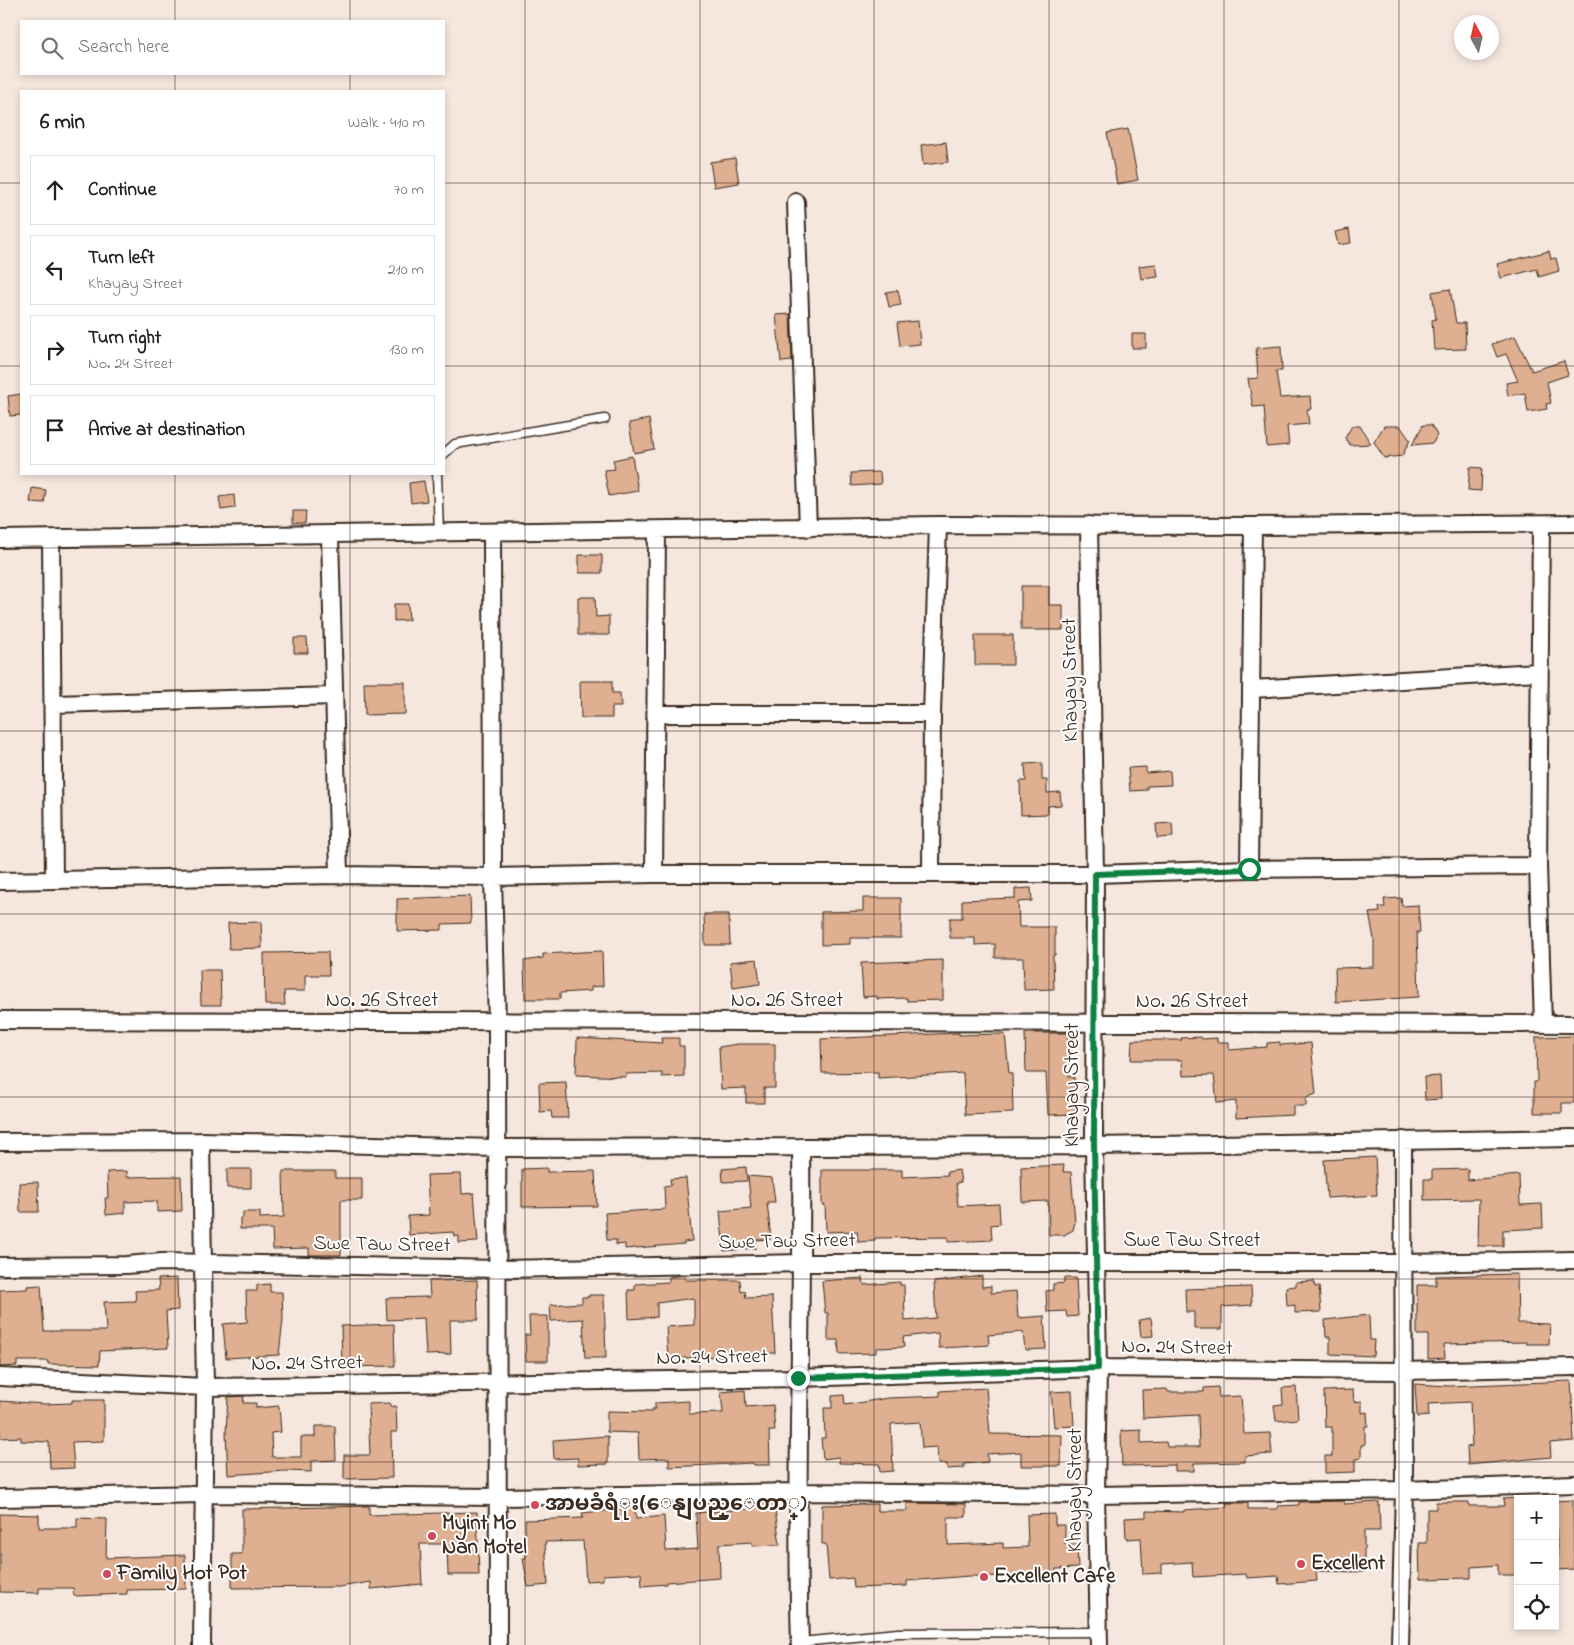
<!DOCTYPE html>
<meta charset="utf-8">
<style>
:root{--surface:#fff;--page:#f6f6f6;--text:#202124;--muted:#757577;--line:#e0e0e0}
body{margin:0;font-family:"Indie Flower","Noto Sans Myanmar",sans-serif;background:var(--page);color:var(--text)}
.controls{position:absolute;right:15px;bottom:15px;display:grid;overflow:hidden;border-radius:0px;box-shadow:0 2px 8px #0003}
.controls button{width:45px;height:45px;display:grid;place-items:center;padding:0;border:0;border-bottom:1px solid var(--line);background:var(--surface);color:var(--text);font:25px sans-serif}
.compass{position:absolute;left:1454px;top:15px;width:45px;height:45px;border-radius:50%;background:var(--surface);box-shadow:0 2px 8px #0003;rotate:352deg}
.stop{position:absolute;width:15px;height:15px;margin:-11px;border:4px solid #0b8043;border-radius:50%;background:#fff}
.stop.end{background:#0b8043;border-color:#fff;box-shadow:0 1px 5px #0008}
.list{margin:0;padding:0;list-style:none}
h2{display:flex;justify-content:space-between;align-items:center;height:65px;margin:0;padding:0 20px;font-size:21px}
h2 small{font-size:16px;font-weight:400;color:var(--muted)}
.list li{display:grid;grid-template-columns:32px 1fr auto;gap:15px;align-items:center;box-sizing:border-box;height:70px;margin:0 10px 10px;padding:0 10px;border:1px solid var(--line);border-radius:0px}
.list b{display:block;font-size:19px;white-space:nowrap}
.list p{margin:0;font-size:16px;white-space:nowrap;color:var(--muted)}
.list em{font-size:16px;font-style:normal;color:var(--muted)}
.icon{flex:none;width:28px;height:28px;fill:none;stroke:currentColor;stroke-width:2;stroke-linecap:round;stroke-linejoin:round}
.map{position:relative;flex:none;width:1574px;height:1645px;overflow:hidden}
.search{position:absolute;background:var(--surface);box-shadow:0 2px 8px #0003;left:20px;top:20px;width:425px;height:55px;display:flex;align-items:center;gap:12px;box-sizing:border-box;padding:0 18px;border-radius:0px;color:var(--muted);font-size:19px}
.panel{position:absolute;background:var(--surface);box-shadow:0 2px 8px #0003;left:20px;top:90px;width:425px;height:385px;border-radius:0px}
.map>svg:first-child{display:block}
.building{fill:#dfaf91;stroke:#3b2a1e}
.lines{fill:none;stroke-linecap:round;stroke-linejoin:round}
.service-casing{stroke:#3b2a1e;stroke-width:11}
.minor-casing{stroke:#3b2a1e;stroke-width:20}
.service{stroke:#fff;stroke-width:8}
.minor{stroke:#fff;stroke-width:16}
.route{stroke:#0b8043;stroke-width:6}
.grid{fill:none;stroke:#3b2a1e;stroke-width:1;stroke-opacity:0.55}
.poi-dot{fill:#d1495b;stroke:#fff;stroke-width:2}
.labels{text-anchor:middle;dominant-baseline:central;stroke-width:4;stroke-linejoin:round;paint-order:stroke}
.street-label{font-size:21px;fill:#3b2a1e;stroke:#fff}
.poi-label{font-size:21px;font-weight:bold;fill:#3b2a1e;stroke:#fff;text-anchor:start}
</style>
<div class="map">
<svg width="1574" height="1645" viewBox="0 0 1574 1645">
<rect width="100%" height="100%" fill="#f5e7de"/>
<filter id="ink" filterUnits="userSpaceOnUse"><feTurbulence type="fractalNoise" baseFrequency=".02" numOctaves="2"/><feDisplacementMap in="SourceGraphic" scale="10" xChannelSelector="R" yChannelSelector="G"/><feConvolveMatrix kernelMatrix="1 2 1 2 8 2 1 2 1" color-interpolation-filters="sRGB"/></filter>
<g filter="url(#ink)">
<!-- building -->
<path class="building" d="M1128 129 1138 180 1117 184 1107 133Z
M946 142 948 162 923 165 921 145Z
M735 158 739 183 714 187 710 162Z
M1349 229 1351 243 1338 245 1335 232Z
M1549 251 1551 259 1556 258 1559 271 1539 277 1537 269 1501 278 1497 264Z
M1156 264 1158 277 1141 279 1139 266Z
M1450 289 1456 323H1465L1466 349 1434 350 1432 320 1436 319 1432 292Z
M898 290 901 305 889 307 886 292Z
M790 314 792 361 781 362 776 315Z
M918 321 920 344 900 346 897 323Z
M1132 334H1146V348H1132Z
M1515 336 1532 371 1564 361 1568 375 1547 382 1551 403 1546 404 1547 409 1528 412 1525 393 1508 396 1506 383 1518 381 1506 354 1497 357 1492 344Z
M1281 346 1282 371H1276L1280 398 1310 396 1311 409 1307 410 1309 424 1287 426 1289 445 1267 447 1264 406 1253 407 1248 379 1258 378 1256 348Z
M21 394V415L10 416 8 396Z
M649 419 654 449 634 453 629 423Z
M1423 425H1431L1437 435 1433 443 1412 445Z
M1352 426H1360L1371 444 1350 445 1345 438Z
M1384 426H1400L1410 440 1402 456 1384 458 1374 442Z
M632 456 638 491 609 496 604 470 615 469 613 460Z
M1470 467 1482 468 1481 491 1468 490Z
M880 472 881 484 852 486 851 473Z
M424 481 427 501 411 503 409 483Z
M32 488 46 490 44 503 30 502Z
M234 495 235 508 221 510 219 497Z
M293 511H306L305 523H293Z
M579 555H602V573H579Z
M1021 586H1049V605H1063V630H1021Z
M578 597H595L596 617 609 616V635H578Z
M394 604H408L409 620 394 621Z
M975 635H1013V665H975Z
M294 638H307L308 653H294Z
M580 681H612V693H620L621 707H612V718H581Z
M364 682H405V714L365 715Z
M1042 763V780H1047V793L1060 792 1061 805 1048 806V814L1021 815 1020 781H1026L1025 764Z
M1146 767V773L1170 771 1171 785 1147 786V790L1130 791 1128 768Z
M1172 823 1173 837 1157 838 1156 824Z
M1031 888 1032 901 1018 902 1019 927H1055V955H1053L1054 989 1024 990 1023 958H995V944L975 945V938H950V918H962V900L1015 898V889Z
M470 896 471 923 442 924V930L397 931V899Z
M863 898H901V938H850V944L821 945V912L863 911Z
M1401 898 1402 906 1418 905 1420 932H1417L1419 997 1336 1002 1335 968 1374 967V939L1369 913 1380 912 1379 907H1385L1384 899Z
M704 914H729L730 945H705Z
M261 922 262 948 229 949 228 923Z
M602 951 603 986 591 987V991L560 993V999H525L524 961 543 958V954Z
M328 952 329 975H305V991H284L285 1005H265L264 953Z
M757 959 760 984 733 988 730 962Z
M943 960V1000L907 1001V998L877 999V996L863 997 861 963Z
M200 970H220L221 1005H201Z
M959 1033V1035L1005 1034 1009 1073H1012L1013 1113 965 1115 963 1073 878 1078V1072L822 1073 821 1039Z
M1025 1033H1068L1069 1077H1074L1075 1114 1048 1115 1046 1073H1026Z
M1574 1036V1103H1562V1113H1534V1082H1537L1536 1037Z
M1201 1037 1202 1039 1217 1038V1042H1229V1050L1267 1047V1043L1280 1042V1045L1311 1043 1316 1094 1306 1098V1106H1293V1115L1236 1118V1101L1217 1103 1214 1075 1183 1076 1182 1060H1131L1132 1040H1182L1181 1038Z
M577 1038 662 1043 661 1038H679V1046H684V1076L662 1077V1073L626 1074V1077L576 1075Z
M738 1044H775V1088H764V1103H746V1088L721 1089 719 1047Z
M1440 1076 1441 1099 1425 1100 1424 1077Z
M566 1082 568 1118H552L551 1111 540 1112 539 1083Z
M1375 1157 1377 1195 1327 1198 1324 1160Z
M1064 1165 1063 1172H1071L1075 1222 1073 1230 1064 1235H1049L1048 1201 1022 1202 1021 1167Z
M746 1167 747 1181 723 1182 722 1169Z
M547 1168V1172L595 1171 597 1206 522 1207V1169Z
M227 1169H251V1188H227Z
M1468 1169V1180L1519 1175 1520 1205 1542 1204 1543 1228 1503 1230V1246H1478L1479 1199 1424 1200V1179H1432V1170Z
M822 1170H902V1177L948 1175 947 1172 959 1170 961 1182 956 1183 958 1206 999 1204 1000 1224 991 1225 992 1240 948 1242V1237L875 1238V1241L858 1242 857 1231 826 1232 825 1205H822Z
M127 1171V1177L181 1176 182 1211 157 1212V1201L125 1202V1213L106 1215 105 1198H108L107 1172Z
M283 1171H335V1178H362V1200H341V1255H309V1248L273 1249 272 1229H240V1218H243V1212H260V1218L284 1217Z
M461 1174 462 1194 474 1193 478 1242 459 1243V1236H454L453 1232 409 1235 408 1216 429 1215 427 1175Z
M748 1176 772 1178 775 1202H767L771 1239 755 1240 756 1248 724 1251 720 1211 751 1208Z
M686 1178 692 1241 684 1242V1244L625 1249V1244L616 1245V1240H607L605 1213 665 1209 664 1186 671 1185 670 1179Z
M38 1182 39 1212H20L19 1183Z
M1517 1274 1518 1323 1550 1324 1549 1344H1526V1342L1444 1344 1445 1358 1428 1359V1335H1417V1285H1436V1276Z
M685 1275V1280H740L741 1292 745 1291 746 1298 772 1297 775 1353 668 1359 666 1327 694 1325V1298L657 1303V1317L629 1319 628 1290H635V1284L669 1282V1277Z
M982 1276V1287L991 1286V1293L1016 1291 1018 1318 1044 1316 1046 1349 1025 1350 1023 1332 988 1335 989 1345 960 1347 939 1348 938 1333 903 1337 904 1347 876 1348V1353L839 1354 838 1340H828V1313H825L822 1281 863 1278 864 1285 900 1282V1285H904L905 1321 936 1318 934 1282Z
M177 1278 178 1310 166 1311 168 1348 100 1351 99 1365 48 1364V1361H17V1366L0 1367V1290L27 1289V1286L41 1285 44 1331H106L104 1302 136 1301 135 1291 159 1290 158 1279Z
M1064 1278H1076L1078 1316 1067 1317 1066 1311 1047 1312 1046 1291 1053 1290V1284L1064 1283Z
M477 1280 478 1320H450L451 1354 426 1355 424 1318 387 1320 386 1298 430 1297 429 1281Z
M1314 1281 1315 1287 1319 1286 1321 1312 1295 1313V1305L1287 1306 1286 1287 1296 1286V1282Z
M270 1284V1292H282L283 1319 279 1355 226 1358 223 1324 247 1322 246 1291H257V1285Z
M1251 1287 1252 1305 1222 1307V1329H1194V1312H1186L1185 1289Z
M589 1295H604L606 1358H585L583 1319 551 1321 550 1305 582 1303V1297H589Z
M1369 1315 1370 1340H1374L1373 1356 1330 1354V1337H1326L1325 1320Z
M529 1316H548V1361H526L525 1335H530Z
M1151 1318 1153 1336 1141 1337 1139 1320Z
M394 1324 395 1366 342 1367 341 1326Z
M1571 1381 1574 1441 1550 1443 1551 1457 1468 1465 1467 1447 1472 1446 1470 1402 1428 1404 1429 1416 1417 1417 1415 1384 1449 1386Z
M1218 1387 1219 1397 1241 1396 1244 1434 1270 1433 1272 1454 1245 1456V1462L1194 1463V1471H1175V1465L1122 1466 1121 1431 1141 1430V1443L1166 1442 1167 1447H1199L1198 1415 1143 1418 1142 1390 1167 1389 1168 1392H1204V1388Z
M1296 1387 1298 1419 1276 1421 1274 1405 1283 1404 1282 1388Z
M986 1388 990 1434 1062 1435 1061 1466H1021V1452L987 1454 988 1462 964 1464V1468L947 1469V1464H938L937 1447 922 1448 920 1422 891 1424 893 1471 880 1472 879 1464 839 1463V1457L823 1459 821 1438H825L824 1408H832V1396L844 1395 845 1405 888 1398 940 1396V1391Z
M745 1390 746 1407 773 1405 775 1431H769L770 1465H754L753 1463 669 1467V1458L639 1459 638 1433 607 1432V1411L652 1412V1409H655V1403L689 1401V1414L723 1413 721 1392Z
M1353 1390 1354 1402 1362 1401V1413L1367 1412 1368 1426H1365V1445H1361V1458L1355 1459V1472L1325 1473V1456H1332V1427H1325L1324 1391Z
M1072 1391 1074 1426 1054 1427 1051 1392Z
M244 1396 243 1403H256V1408L279 1406 281 1432 271 1433 272 1457H301V1437H315V1426H335L336 1460 311 1461V1472L285 1471 228 1475 226 1433 228 1397Z
M72 1400H104V1441L72 1442 74 1468 50 1469 49 1442 21 1441V1437L0 1438V1401L45 1404 72 1403Z
M390 1403V1407L396 1406 397 1432H391L392 1478 344 1479V1455H370L368 1404Z
M608 1436V1464L578 1465V1458L554 1459 553 1440Z
M1517 1498 1518 1575H1498V1565L1471 1567V1578L1420 1579 1419 1543H1427V1509H1436V1502H1469V1506H1504L1503 1499Z
M1573 1500 1574 1569 1558 1570 1555 1501Z
M1344 1501V1504L1379 1502 1380 1531H1364V1572L1316 1571 1317 1581 1279 1584 1278 1576 1247 1578 1246 1574 1193 1577 1192 1562 1162 1564V1573L1143 1574 1141 1538 1126 1539 1125 1518 1146 1517V1511L1184 1512V1510L1227 1507 1226 1503H1248V1509H1278V1506L1299 1505V1502Z
M774 1502 780 1545 752 1546V1542L719 1544 720 1578 666 1582V1584L642 1586 641 1573 603 1575V1580L586 1581 583 1541 545 1542 548 1585 528 1587 523 1558H526L525 1520 583 1518 582 1513 635 1508 636 1519 664 1516 666 1551 698 1549 696 1513 757 1508 756 1503Z
M907 1503 966 1504V1517H948V1545L1003 1543V1548L1028 1547 1027 1515 1055 1514V1525H1065V1544H1077L1078 1568 1056 1569V1577L969 1576 907 1581V1586L854 1588 853 1578 829 1580 826 1544H822V1505L877 1504V1511H907Z
M369 1506V1515L477 1512 479 1575H448L447 1544H420L422 1584 371 1589V1582L339 1587 232 1588V1554H242V1509Z
M0 1514 39 1515V1528H77V1518L107 1519 106 1558 185 1555 186 1589 127 1590V1594L74 1596 73 1588H39V1593L0 1592Z"/>
<g class="lines">
<defs>
<path id="service" d="M444 454 455 444 605 419
M437 474 439 534
M800 1642 898 1633 1099 1632"/>
<path id="minor" d="M796 202 808 528
M1541 524 1538 866 1543 1024
M1089 525 1095 874 1094 1146 1098 1368 1096 1495 1099 1645
M492 533 493 877 497 1023 498 1645
M330 536 339 875
M0 539 938 525 1253 526 1574 523
M51 539 54 879
M1251 689 1538 672
M54 704 334 696
M657 714H932
M1249 869 1253 526
M931 873 932 714 938 525
M654 874 657 531
M0 881 339 875 493 877 654 874H1095L1249 869 1538 866
M0 1020 1574 1024
M201 1141 205 1387 202 1645
M0 1142 201 1141 497 1148 801 1147 1094 1146 1574 1138
M0 1266 126 1265 162 1262 498 1269 802 1263H1403L1574 1260
M0 1377 205 1387 798 1378 1098 1368 1403 1371 1574 1367
M0 1498 205 1494 497 1497 800 1492 1096 1495 1404 1490 1574 1484
M800 1645C795 1479 803 1313 801 1147
M1400 1645 1404 1490 1403 1140"/>
</defs>
<!-- service casing -->
<use href="#service" class="service-casing"/>
<!-- minor casing -->
<use href="#minor" class="minor-casing"/>
<!-- service -->
<use href="#service" class="service"/>
<!-- minor -->
<use href="#minor" class="minor"/>
</g>
</g>
<g class="lines" filter="url(#ink)">
<!-- route -->
<path class="route" d="M798 1378 1098 1368 1094 1146 1095 874 1249 869"/>
</g>
<!-- grid -->
<path class="grid" d="M175 0V21M350 0V21M525 0V1645M700 0V1645M874 0V1645M1049 0V1645M1224 0V1645M1399 0V1645M175 74V91M350 74V91M0 183H21M444 183H1574M0 366H21M444 366H1574M175 474V1645M350 474V1645M0 548H1574M0 731H1574M0 914H1574M0 1097H1574M0 1279H1574M0 1462H1574"/>
<!-- markers -->
<g class="poi-dot">
<circle cx="535" cy="1505" r="5"/>
<circle cx="432" cy="1536" r="5"/>
<circle cx="1301" cy="1564" r="5"/>
<circle cx="107" cy="1574" r="5"/>
<circle cx="984" cy="1577" r="5"/>
</g>
<g class="labels">
<!-- street labels -->
<g class="street-label">
<text transform="translate(1071 680) rotate(-91)">Khayay Street</text>
<text x="382" y="1001">No. 26 Street</text>
<text x="787" y="1001">No. 26 Street</text>
<text x="1192" y="1002">No. 26 Street</text>
<text transform="translate(1073 1085) rotate(-90)">Khayay Street</text>
<text x="1192" y="1241">Swe Taw Street</text>
<text transform="translate(787 1242) rotate(-1)">Swe Taw Street</text>
<text transform="translate(382 1245) rotate(1)">Swe Taw Street</text>
<text transform="translate(1177 1348) rotate(1)">No. 24 Street</text>
<text transform="translate(712 1358) rotate(-1)">No. 24 Street</text>
<text transform="translate(307 1364) rotate(-1)">No. 24 Street</text>
<text transform="translate(1076 1490) rotate(-90)">Khayay Street</text>
</g>
<!-- poi labels -->
<g class="poi-label">
<text x="545" y="1505">အာမခံရံုး(ေနျပည္ေတာ္)</text>
<text x="442" y="1524">Myint Mo<tspan x="442" dy="24">Nan Motel</tspan></text>
<text x="1311" y="1564">Excellent</text>
<text x="117" y="1574">Family Hot Pot</text>
<text x="994" y="1577">Excellent Cafe</text>
</g>
</g>
</svg>
<div class="controls">
<button>+</button>
<button>−</button>
<button><svg class="icon" aria-label="locate" viewBox="0 0 24 24"><circle cx="12" cy="12" r="6"/><path d="M12 2v4M12 18v4M2 12h4M18 12h4"/></svg></button>
</div>
<svg class="compass" viewBox="-18 -18 36 36"><path d="M0-13l5 13h-10z" fill="#e53935"/><path d="M0 13l5-13h-10z" fill="#757577"/></svg>
<div class="stop" style="left:1249px;top:869px"></div>
<div class="stop end" style="left:798px;top:1378px"></div>
<div class="search"><svg class="icon" aria-label="search" viewBox="0 0 24 24"><circle cx="10" cy="10" r="6"/><path d="M15 15l6 6"/></svg>Search here</div>
<section class="panel">
<h2>6 min<small>Walk · 410 m</small></h2>
<ul class="list">
<li><svg class="icon" aria-label="ahead" viewBox="0 0 24 24"><path d="M12 20V5M6 11l6-6 6 6"/></svg><div><b>Continue</b></div><em>70 m</em></li>
<li><svg class="icon" aria-label="left" viewBox="0 0 24 24"><path d="M17 20v-9H6M10 6l-5 5 5 5"/></svg><div><b>Turn left</b><p>Khayay Street</p></div><em>210 m</em></li>
<li><svg class="icon" aria-label="right" viewBox="0 0 24 24"><path d="M7 20v-9h11M14 6l5 5-5 5"/></svg><div><b>Turn right</b><p>No. 24 Street</p></div><em>130 m</em></li>
<li><svg class="icon" aria-label="arrive" viewBox="0 0 24 24"><path d="M6 21V4h12l-3 4 3 4H6"/></svg><div><b>Arrive at destination</b></div></li>
</ul>
</section>
</div>
